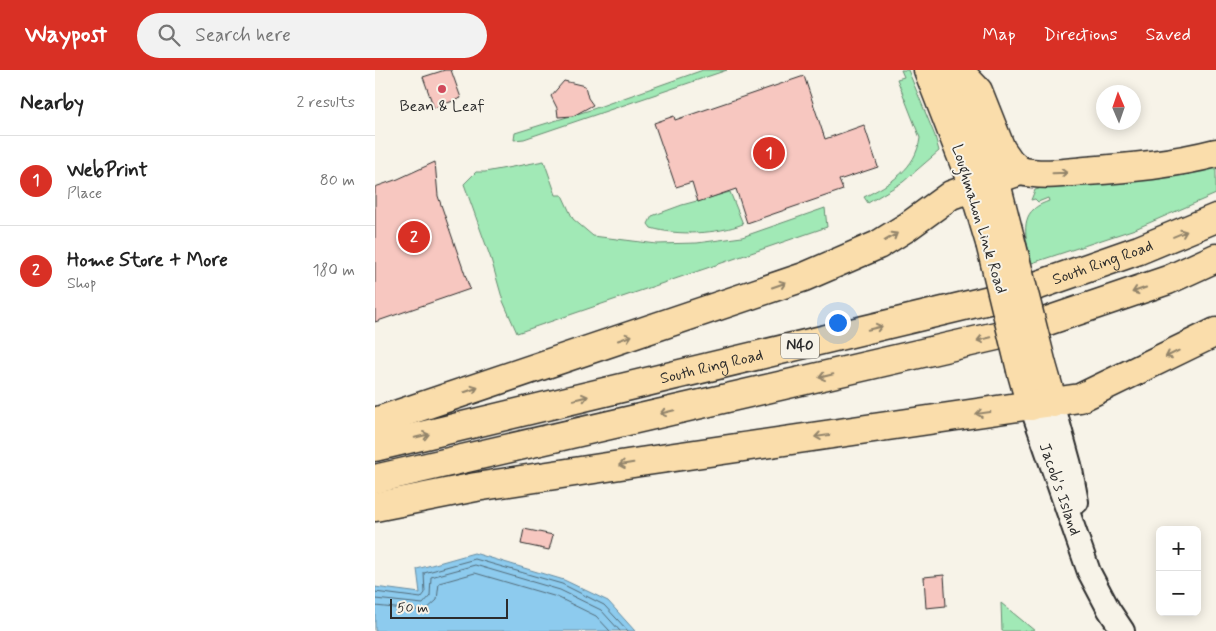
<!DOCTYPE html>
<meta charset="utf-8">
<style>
:root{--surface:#fff;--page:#f2f2f2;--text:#222;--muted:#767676;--line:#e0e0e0;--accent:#d93025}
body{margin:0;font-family:Mynerve,sans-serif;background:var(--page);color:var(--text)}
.controls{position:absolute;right:15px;bottom:15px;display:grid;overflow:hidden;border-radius:8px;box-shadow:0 2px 12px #0003}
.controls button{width:45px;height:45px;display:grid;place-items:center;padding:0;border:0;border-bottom:1px solid var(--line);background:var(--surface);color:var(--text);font:25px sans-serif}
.compass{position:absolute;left:721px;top:15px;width:45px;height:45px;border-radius:50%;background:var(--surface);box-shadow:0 2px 12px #0003;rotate:358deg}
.scale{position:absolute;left:15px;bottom:12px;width:118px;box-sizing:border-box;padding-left:5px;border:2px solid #2b2b2b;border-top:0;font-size:14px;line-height:18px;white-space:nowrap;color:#2b2b2b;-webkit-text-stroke:4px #f7f3e8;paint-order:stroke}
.you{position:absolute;left:462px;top:252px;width:18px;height:18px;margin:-12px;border:4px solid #fff;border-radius:50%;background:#1a73e8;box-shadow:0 0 0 8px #1a73e833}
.badge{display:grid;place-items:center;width:32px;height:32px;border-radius:50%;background:var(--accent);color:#fff;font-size:16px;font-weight:700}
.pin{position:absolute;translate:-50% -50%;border:2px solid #fff;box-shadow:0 1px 5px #0006}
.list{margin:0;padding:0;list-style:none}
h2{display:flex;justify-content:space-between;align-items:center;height:65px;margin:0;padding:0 20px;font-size:21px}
h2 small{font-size:16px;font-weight:400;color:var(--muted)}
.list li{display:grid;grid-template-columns:32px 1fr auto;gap:15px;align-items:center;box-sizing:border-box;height:90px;padding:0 20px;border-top:1px solid var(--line)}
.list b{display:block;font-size:19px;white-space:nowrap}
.list p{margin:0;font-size:16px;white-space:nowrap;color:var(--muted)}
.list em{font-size:16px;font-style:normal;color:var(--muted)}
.icon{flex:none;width:28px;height:28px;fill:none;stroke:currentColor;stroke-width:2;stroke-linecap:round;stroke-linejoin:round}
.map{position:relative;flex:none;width:841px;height:561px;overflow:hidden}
header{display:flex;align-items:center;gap:30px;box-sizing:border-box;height:70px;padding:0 25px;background:var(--accent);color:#fff}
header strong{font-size:24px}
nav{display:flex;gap:28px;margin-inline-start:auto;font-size:18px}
.search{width:350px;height:45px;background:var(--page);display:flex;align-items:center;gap:12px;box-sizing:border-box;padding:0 18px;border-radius:28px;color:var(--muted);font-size:19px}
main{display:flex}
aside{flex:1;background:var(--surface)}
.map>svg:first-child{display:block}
.green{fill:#a1e9b6;stroke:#668a70}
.water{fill:#8dcbee;stroke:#668ba0}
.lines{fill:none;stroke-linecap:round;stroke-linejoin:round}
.shore{stroke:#526b79;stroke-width:1}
.building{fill:#f7c7c0;stroke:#2b2b2b}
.minor-casing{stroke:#2b2b2b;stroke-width:26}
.major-casing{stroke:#2b2b2b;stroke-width:31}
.highway-casing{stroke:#2b2b2b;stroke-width:31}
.minor{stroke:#f7f3e8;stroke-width:22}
.major{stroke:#faddab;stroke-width:28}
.highway{stroke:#faddab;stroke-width:28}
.major-bridge-casing{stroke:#2b2b2b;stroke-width:31;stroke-linecap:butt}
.major-bridge{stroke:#faddab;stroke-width:28}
.oneway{stroke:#92846b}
.poi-dot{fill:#d1495b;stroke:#f7f3e8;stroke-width:2}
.labels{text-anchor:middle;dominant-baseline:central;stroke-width:4;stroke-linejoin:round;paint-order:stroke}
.shield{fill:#f7f3e8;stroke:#686764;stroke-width:1}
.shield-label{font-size:15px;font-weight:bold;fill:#2b2b2b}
.poi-label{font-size:16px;fill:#2b2b2b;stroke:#f7f3e8}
.street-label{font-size:16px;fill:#2b2b2b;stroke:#f7f3e8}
</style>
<header>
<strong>Waypost</strong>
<div class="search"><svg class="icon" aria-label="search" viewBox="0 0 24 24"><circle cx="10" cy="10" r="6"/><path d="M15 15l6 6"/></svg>Search here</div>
<nav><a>Map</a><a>Directions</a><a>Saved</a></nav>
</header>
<main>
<aside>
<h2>Nearby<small>2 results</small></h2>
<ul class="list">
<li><span class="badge">1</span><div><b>WebPrint</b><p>Place</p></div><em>80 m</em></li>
<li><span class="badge">2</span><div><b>Home Store + More</b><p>Shop</p></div><em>180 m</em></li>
</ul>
</aside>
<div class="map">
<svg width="841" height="561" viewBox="0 0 841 561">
<rect width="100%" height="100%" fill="#f7f3e8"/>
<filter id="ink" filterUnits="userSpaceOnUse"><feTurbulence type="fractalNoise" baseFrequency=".02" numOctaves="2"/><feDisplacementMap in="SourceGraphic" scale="10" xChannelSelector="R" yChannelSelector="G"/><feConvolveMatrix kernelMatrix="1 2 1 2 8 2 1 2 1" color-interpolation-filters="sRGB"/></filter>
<g filter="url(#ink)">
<!-- green -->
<path class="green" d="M328 0H352L149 69 139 70 140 63 215 40Z
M526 0H533L560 66 564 81 528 112 493 133 489 127C515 114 541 99 545 68L522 9 529 7Z
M169 91 181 125H187L198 149 218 166 282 174 322 173 367 167 450 138 452 157 142 263 128 231 116 189 89 114 101 102H110Z
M841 95V124L760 159 657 193C653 178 644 151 659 139 663 135 669 133 674 131L673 128 663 132 660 129 656 130 660 120 664 119 662 111Z
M355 122 368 154C342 164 303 166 276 158L273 154 277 146 307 135Z
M626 533 660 561H627Z"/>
<!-- water -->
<path class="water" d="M99 483 189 510 233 531 260 561H0V517L45 523 42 499Z"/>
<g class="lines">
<!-- shore -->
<path class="shore" d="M0 522 46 528 50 523 49 503 100 489 187 514 229 535 253 561
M0 529 48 534 55 526 56 507 100 495 185 520 226 540 245 561
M0 536 50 541 62 530 64 513 100 503 182 527 221 546 235 561"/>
</g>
<!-- building -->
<path class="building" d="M70 0H76L86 28 59 38 48 7Z
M429 6 450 69 489 55 503 97 464 110 468 120 372 153 361 119 323 132 317 112 301 117 279 53 299 46 300 50Z
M189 11 210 16 213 28 218 35 198 46 183 47 182 38 176 26Z
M60 92 63 126 95 219 0 252V117L23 109Z
M149 459 178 465 174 480 146 474Z
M569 505 571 536 551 538 549 507Z"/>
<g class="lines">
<defs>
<g id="minor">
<path d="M678 333 695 395 702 432"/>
<path id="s1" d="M656 336 714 502 734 540 748 561"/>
</g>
<path id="major" d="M553 0 598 116 615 173
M579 0 614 86 635 168
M667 295 678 333
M646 300 656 336"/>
<g id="highway">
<path d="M583 0 603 21 626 79 635 92 645 101"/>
<path d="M0 352 429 207 503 175 532 157 576 125 645 101C666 106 689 103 711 101 754 98 799 94 841 83"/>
<path id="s2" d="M0 377 635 225 764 180 841 148"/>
<path d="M0 409 643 261 793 210 841 188"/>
<path d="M0 437 101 417 265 392 705 328 841 262"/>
</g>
</defs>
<!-- minor casing -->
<use href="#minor" class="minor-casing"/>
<!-- major casing -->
<use href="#major" class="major-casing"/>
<!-- highway casing -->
<use href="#highway" class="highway-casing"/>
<!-- minor -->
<use href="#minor" class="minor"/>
<!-- major -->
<use href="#major" class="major"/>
<!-- highway -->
<use href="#highway" class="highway"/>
<defs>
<path id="major-bridge" d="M635 168 667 295
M615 173 646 300"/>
</defs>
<!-- major-bridge casing -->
<use href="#major-bridge" class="major-bridge-casing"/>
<!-- major-bridge -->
<use href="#major-bridge" class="major-bridge"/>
</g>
<!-- one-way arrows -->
<defs><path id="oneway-shaft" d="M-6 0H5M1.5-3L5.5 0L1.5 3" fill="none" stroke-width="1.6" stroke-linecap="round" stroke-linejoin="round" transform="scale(1.25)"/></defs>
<g class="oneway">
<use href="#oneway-shaft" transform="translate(685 103) rotate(-2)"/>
<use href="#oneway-shaft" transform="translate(805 164) rotate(-22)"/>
<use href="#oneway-shaft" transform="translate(516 167) rotate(-31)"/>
<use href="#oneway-shaft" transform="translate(404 215) rotate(-19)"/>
<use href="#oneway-shaft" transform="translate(764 220) rotate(161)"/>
<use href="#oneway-shaft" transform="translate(500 258) rotate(-14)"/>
<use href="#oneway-shaft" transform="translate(250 268) rotate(-19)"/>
<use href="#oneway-shaft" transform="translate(609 269) rotate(167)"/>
<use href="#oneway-shaft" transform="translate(797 284) rotate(154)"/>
<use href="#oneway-shaft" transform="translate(451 306) rotate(167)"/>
<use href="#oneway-shaft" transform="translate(96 320) rotate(-19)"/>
<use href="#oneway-shaft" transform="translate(206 328) rotate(-13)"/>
<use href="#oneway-shaft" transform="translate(292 342) rotate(167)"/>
<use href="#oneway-shaft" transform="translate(608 343) rotate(172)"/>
<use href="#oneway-shaft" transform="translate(47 366) rotate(-13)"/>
<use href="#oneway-shaft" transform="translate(447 366) rotate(172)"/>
<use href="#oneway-shaft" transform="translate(251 394) rotate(171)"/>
</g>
</g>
<!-- markers -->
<circle class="poi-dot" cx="67" cy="19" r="5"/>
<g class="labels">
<!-- shield labels -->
<rect class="shield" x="406" y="263.5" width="38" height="25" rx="4"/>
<g class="shield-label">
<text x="425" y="276">N40</text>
</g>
<!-- poi labels -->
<g class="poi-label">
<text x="67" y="36">Bean &amp; Leaf</text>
</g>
<!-- street labels -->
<g class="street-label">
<text transform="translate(604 149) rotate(73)">Loughmahon Link Road</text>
<text stroke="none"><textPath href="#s2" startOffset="751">South Ring Road</textPath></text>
<text stroke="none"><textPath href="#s2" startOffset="346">South Ring Road</textPath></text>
<text stroke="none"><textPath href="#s1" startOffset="88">Jacob's Island</textPath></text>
</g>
</g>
</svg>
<div class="controls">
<button>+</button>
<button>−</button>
</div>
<svg class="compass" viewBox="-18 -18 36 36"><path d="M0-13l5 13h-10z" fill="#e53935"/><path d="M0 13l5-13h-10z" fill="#767676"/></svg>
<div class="scale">50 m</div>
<div class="you"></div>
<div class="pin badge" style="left:394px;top:83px">1</div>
<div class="pin badge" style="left:39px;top:167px">2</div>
</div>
</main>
